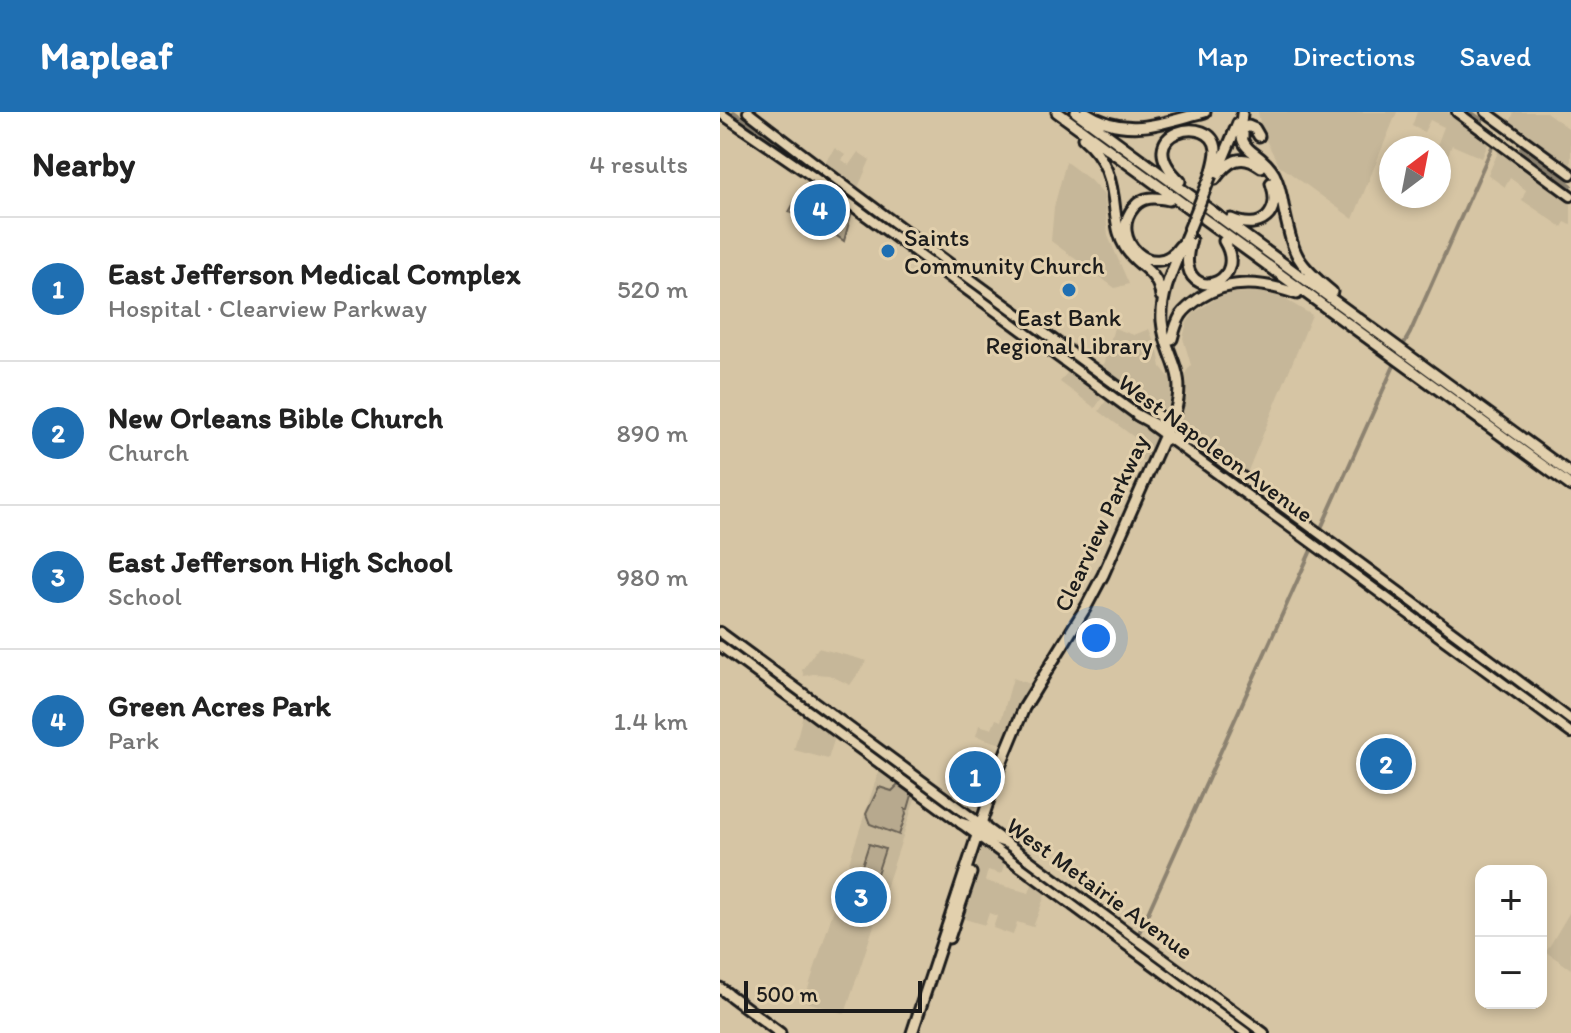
<!DOCTYPE html>
<meta charset="utf-8">
<style>
:root{--surface:#fff;--page:#f6f6f6;--text:#222;--muted:#767676;--line:#e0e0e0;--accent:#1f6fb2}
body{margin:0;font-family:Itim,sans-serif;background:var(--page);color:var(--text)}
.controls{position:absolute;right:24px;bottom:24px;display:grid;overflow:hidden;border-radius:16px;box-shadow:0 4px 12px #0003}
.controls button{width:72px;height:72px;display:grid;place-items:center;padding:0;border:0;border-bottom:2px solid var(--line);background:var(--surface);color:var(--text);font:40px sans-serif}
.compass{position:absolute;left:659px;top:24px;width:72px;height:72px;border-radius:50%;background:var(--surface);box-shadow:0 4px 12px #0003;rotate:32deg}
.scale{position:absolute;left:24px;bottom:20px;width:178px;box-sizing:border-box;padding-left:8px;border:4px solid #1c1c1c;border-top:0;font-size:22px;line-height:28px;white-space:nowrap;color:#1c1c1c;-webkit-text-stroke:6px #e2d0ad;paint-order:stroke}
.you{position:absolute;left:376px;top:526px;width:28px;height:28px;margin:-20px;border:6px solid #fff;border-radius:50%;background:#1a73e8;box-shadow:0 0 0 12px #1a73e833}
.badge{display:grid;place-items:center;width:52px;height:52px;border-radius:50%;background:var(--accent);color:#fff;font-size:26px;font-weight:700}
.pin{position:absolute;translate:-50% -50%;border:4px solid #fff;box-shadow:0 2px 8px #0006}
.list{margin:0;padding:0;list-style:none}
h2{display:flex;justify-content:space-between;align-items:center;height:104px;margin:0;padding:0 32px;font-size:34px}
h2 small{font-size:26px;font-weight:400;color:var(--muted)}
.list li{display:grid;grid-template-columns:52px 1fr auto;gap:24px;align-items:center;box-sizing:border-box;height:144px;padding:0 32px;border-top:2px solid var(--line)}
.list b{display:block;font-size:30px;white-space:nowrap}
.list p{margin:0;font-size:26px;white-space:nowrap;color:var(--muted)}
.list em{font-size:26px;font-style:normal;color:var(--muted)}
.map{position:relative;flex:none;width:851px;height:921px;overflow:hidden}
header{display:flex;align-items:center;gap:48px;box-sizing:border-box;height:112px;padding:0 40px;background:var(--accent);color:#fff}
header strong{font-size:38px}
nav{display:flex;gap:44px;margin-inline-start:auto;font-size:28px}
main{display:flex}
aside{flex:1;background:var(--surface)}
.map>svg:first-child{display:block}
.built{fill:#c6b799}
.green{fill:#b7a98e;stroke:#6a6255;stroke-width:2}
.lines{fill:none;stroke-linecap:round;stroke-linejoin:round}
.canal{stroke:#8c826f;stroke-width:4}
.major-casing{stroke:#1c1c1c;stroke-width:14}
.highway-casing{stroke:#1c1c1c;stroke-width:15}
.major{stroke:#e2d0ad;stroke-width:8}
.highway{stroke:#e2d0ad;stroke-width:9}
.highway-bridge-casing{stroke:#1c1c1c;stroke-width:15;stroke-linecap:butt}
.highway-bridge{stroke:#e2d0ad;stroke-width:9}
.poi-dot{fill:#1f6fb2;stroke:#e2d0ad;stroke-width:3}
.labels{text-anchor:middle;dominant-baseline:central;stroke-width:6;stroke-linejoin:round;paint-order:stroke}
.poi-label{font-size:24px;fill:#1c1c1c;stroke:#e2d0ad;text-anchor:start}
.street-label{font-size:24px;fill:#1c1c1c;stroke:#e2d0ad}
</style>
<header>
<strong>Mapleaf</strong>
<nav><a>Map</a><a>Directions</a><a>Saved</a></nav>
</header>
<main>
<aside>
<h2>Nearby<small>4 results</small></h2>
<ul class="list">
<li><span class="badge">1</span><div><b>East Jefferson Medical Complex</b><p>Hospital · Clearview Parkway</p></div><em>520 m</em></li>
<li><span class="badge">2</span><div><b>New Orleans Bible Church</b><p>Church</p></div><em>890 m</em></li>
<li><span class="badge">3</span><div><b>East Jefferson High School</b><p>School</p></div><em>980 m</em></li>
<li><span class="badge">4</span><div><b>Green Acres Park</b><p>Park</p></div><em>1.4 km</em></li>
</ul>
</aside>
<div class="map">
<svg width="851" height="921" viewBox="0 0 851 921">
<rect width="100%" height="100%" fill="#d6c5a4"/>
<filter id="ink" filterUnits="userSpaceOnUse"><feTurbulence type="fractalNoise" baseFrequency=".0125" numOctaves="2"/><feDisplacementMap in="SourceGraphic" scale="16" xChannelSelector="R" yChannelSelector="G"/><feConvolveMatrix kernelMatrix="1 2 1 2 8 2 1 2 1" color-interpolation-filters="sRGB"/></filter>
<g filter="url(#ink)">
<!-- built -->
<path class="built" d="M538 0H677L633 107 559 53 542 21Z
M697 0H728L769 30 762 46 732 33 726 48 719 45V36H716L724 15 710 8 704 20 692 14Z
M794 0H826L851 18V58L789 13Z
M115 36 125 43 122 48 129 53 138 40 150 48 137 78H134L102 54Z
M779 38 851 89V113L845 110 842 115 802 88 806 78 790 66 785 75 768 63Z
M346 50 369 67 384 83 388 124 409 172 395 176 331 129 334 95Z
M537 180 561 185 592 203 525 366 456 315 467 284 466 260 471 253 463 226 467 210 474 201 497 186 512 181Z
M394 216 414 223 429 217 438 239 441 255 454 271 451 298 446 305 381 260Z
M349 258 384 283 375 296 340 270Z
M388 286 440 324 429 353 415 343 422 331 379 299Z
M98 536 129 544 147 549 130 573 109 563 93 562 84 564 82 558 95 540 93 539H96Z
M293 566 313 573 284 633 256 624 259 613 272 617 276 607 281 609Z
M84 598 116 622 108 647 74 638Z
M160 655 197 681 125 902 84 889Z
M263 731 286 747 281 762 268 758 265 769 309 781 314 767 327 778 313 815 297 810 293 823 273 816 277 804 269 801 265 813 241 806Z
M851 798V857L826 840Z"/>
<!-- green -->
<path class="green" d="M91 68 111 81 132 99 124 129 90 105 69 100 79 82Z
M178 673 192 683 188 697H185L186 702 179 723 150 712 146 702 159 675 172 679Z
M149 732 165 737 153 774 137 769Z"/>
<g class="lines">
<!-- canal -->
<path class="canal" d="M14 0 64 37
M751 0 762 8
M801 36 851 73
M87 54 122 80
M156 104 178 121
M202 138 394 279
M682 235 690 221 773 33
M507 362 592 424H597
M0 527 16 538
M33 551 218 689
M304 751 387 813
M407 827 479 879
M414 832 677 247
M495 891 529 916"/>
<defs>
<path id="major" d="M28 0C138 85 250 167 363 249 527 368 690 487 851 608
M737 0 851 84
M766 0 851 62
M0 1 92 64 420 305
M431 313 851 621
M0 520 544 921
M0 534 526 921"/>
<path id="highway" d="M337 0 851 374
M356 0 851 362
M365 0C406 27 441 11 485 0
M522 2C516 46 537 33 554 62 560 73 562 86 564 98 574 143 575 150 612 180
M523 25V18L528 14 535 17 539 24
M363 26C387 46 392 69 395 99 397 111 398 124 405 135 417 156 437 156 441 184
M499 56 518 11
M495 67C508 49 521 40 541 55
M460 69C407 19 494 0 496 38 496 46 493 55 491 63
M449 88C435 85 423 84 414 95 387 126 434 172 460 134
M511 107C541 120 562 102 551 71
M471 127C469 136 466 145 468 154 475 189 528 168 504 129
M452 227C454 219 456 211 461 203 465 197 473 191 480 186 511 166 544 170 577 182
M417 303 439 315 451 313
M443 329C454 320 463 327 475 331
M241 711 254 715 264 713
M255 729 263 723 284 730
M229 826 251 761
M0 876 60 921
M192 921 280 654 304 596 366 495 383 463 455 300C468 258 445 246 442 209 440 180 456 151 466 125"/>
</defs>
<!-- major casing -->
<use href="#major" class="major-casing"/>
<!-- highway casing -->
<use href="#highway" class="highway-casing"/>
<!-- major -->
<use href="#major" class="major"/>
<!-- highway -->
<use href="#highway" class="highway"/>
<defs>
<path id="highway-bridge" d="M466 125 491 63"/>
</defs>
<!-- highway-bridge casing -->
<use href="#highway-bridge" class="highway-bridge-casing"/>
<!-- highway-bridge -->
<use href="#highway-bridge" class="highway-bridge"/>
</g>
</g>
<!-- markers -->
<g class="poi-dot">
<circle cx="168" cy="139" r="8"/>
<circle cx="349" cy="178" r="8"/>
</g>
<g class="labels">
<!-- poi labels -->
<g class="poi-label">
<text x="184" y="125">Saints<tspan x="184" dy="28">Community Church</tspan></text>
<text x="349" y="205" text-anchor="middle">East Bank<tspan x="349" dy="28">Regional Library</tspan></text>
</g>
<!-- street labels -->
<g class="street-label">
<text transform="translate(496 336) rotate(36)">West Napoleon Avenue</text>
<text transform="translate(381 411) rotate(-65)">Clearview Parkway</text>
<text transform="translate(380 776) rotate(36)">West Metairie Avenue</text>
</g>
</g>
</svg>
<div class="controls">
<button>+</button>
<button>−</button>
</div>
<svg class="compass" viewBox="-18 -18 36 36"><path d="M0-13l5 13h-10z" fill="#e53935"/><path d="M0 13l5-13h-10z" fill="#767676"/></svg>
<div class="scale">500 m</div>
<div class="you"></div>
<div class="pin badge" style="left:255px;top:665px">1</div>
<div class="pin badge" style="left:666px;top:652px">2</div>
<div class="pin badge" style="left:141px;top:785px">3</div>
<div class="pin badge" style="left:100px;top:98px">4</div>
</div>
</main>
